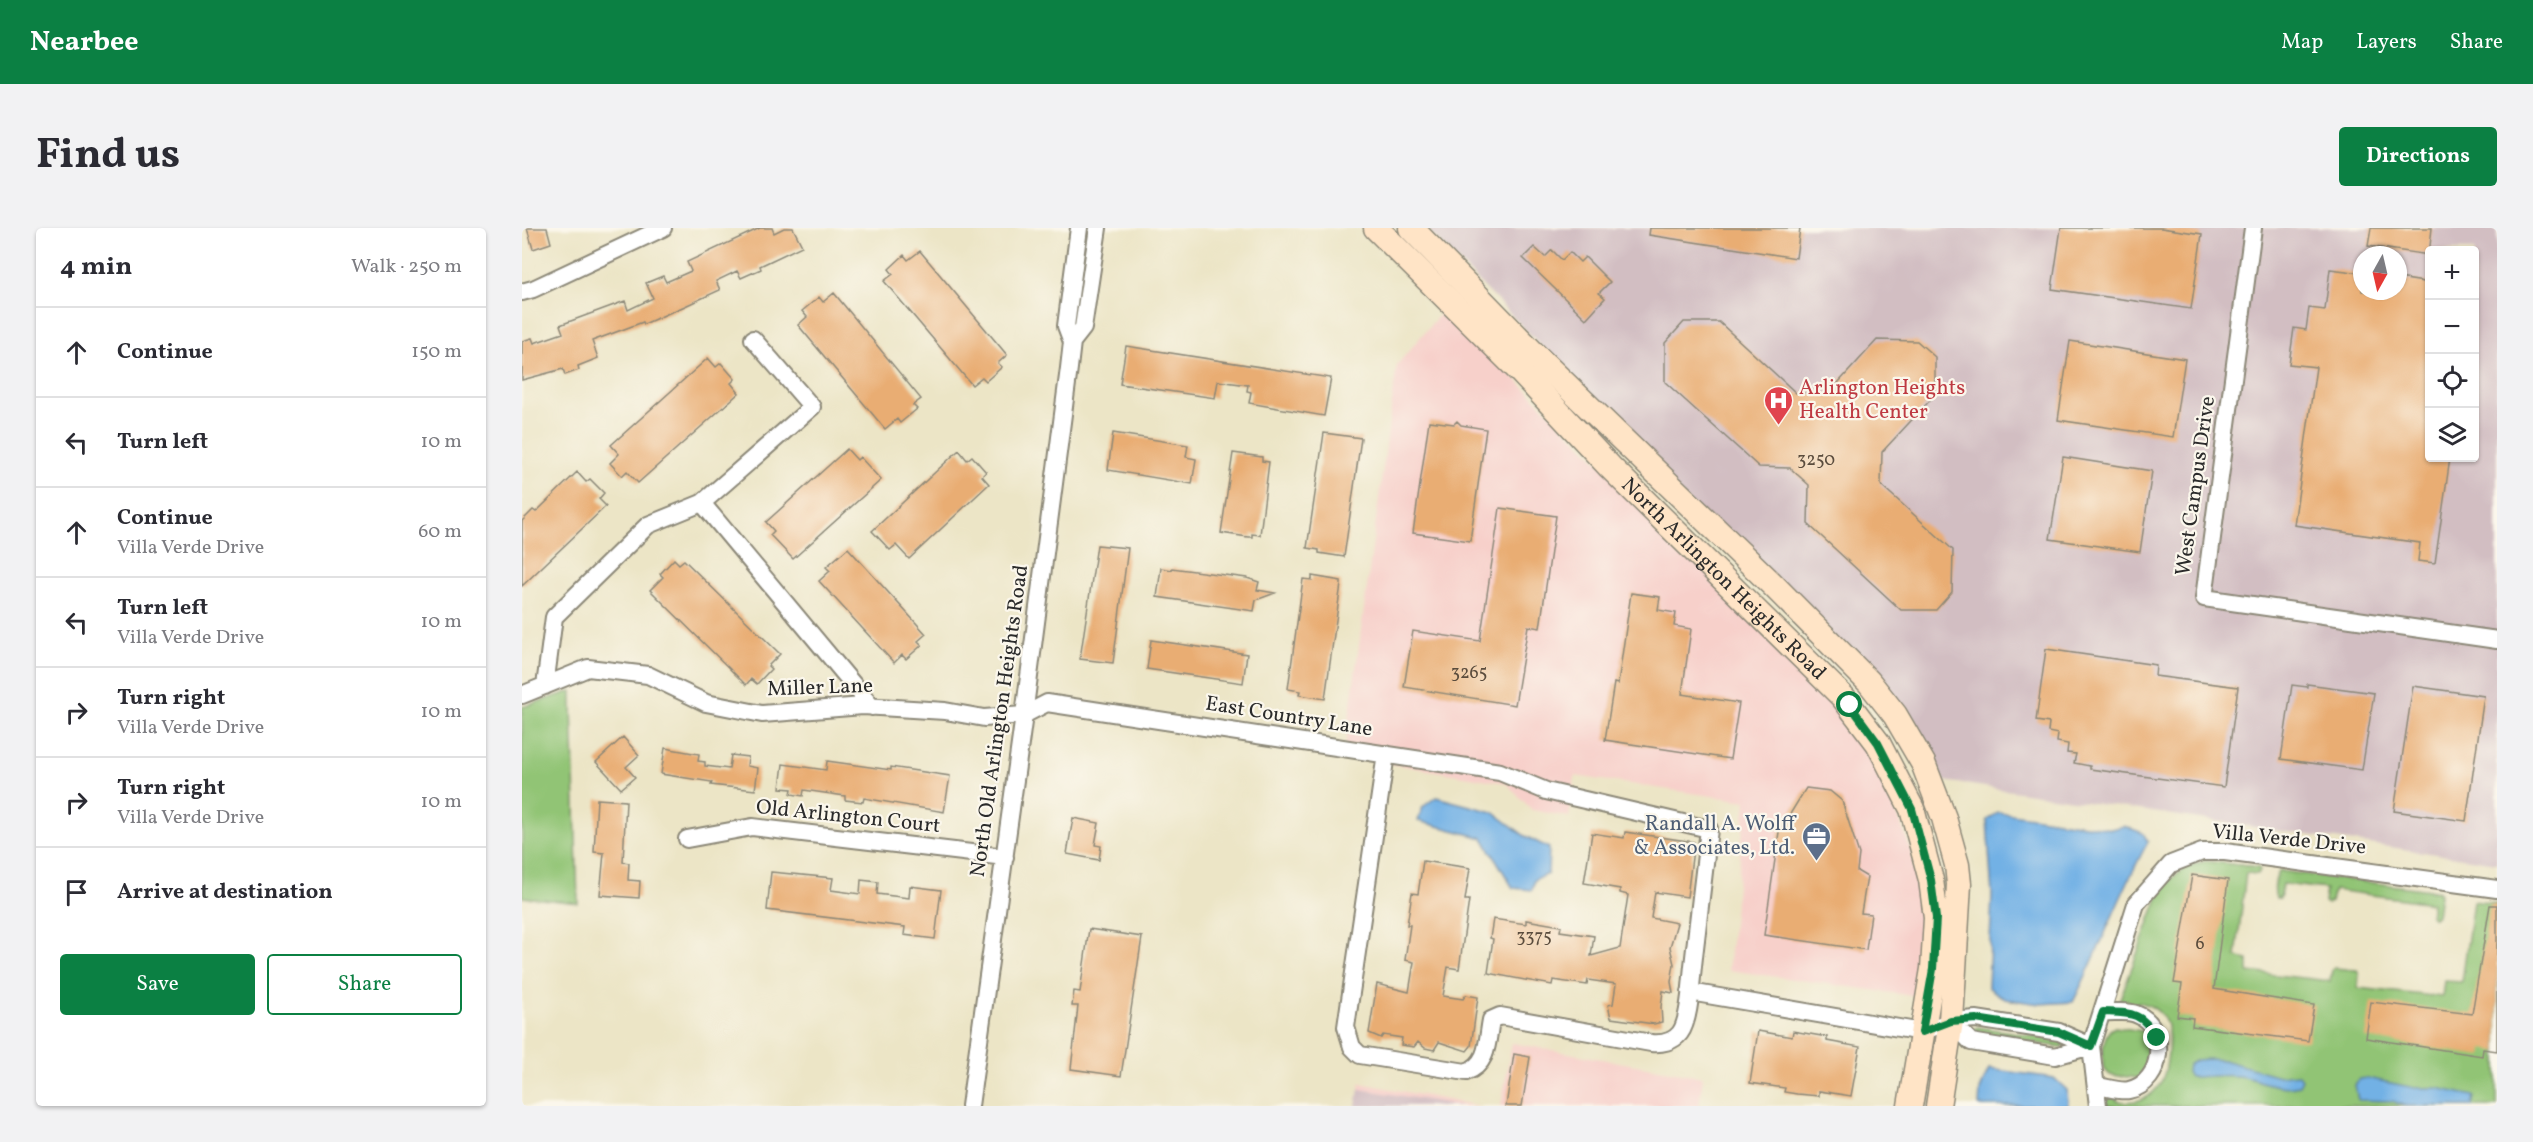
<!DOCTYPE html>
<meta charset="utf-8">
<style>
:root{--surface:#fff;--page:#f2f2f3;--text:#2b2b33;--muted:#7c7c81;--line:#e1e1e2;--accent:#0b8043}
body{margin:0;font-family:Vollkorn,serif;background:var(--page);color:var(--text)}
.controls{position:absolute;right:18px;top:18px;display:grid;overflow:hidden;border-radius:6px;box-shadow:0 2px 4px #0004}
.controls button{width:54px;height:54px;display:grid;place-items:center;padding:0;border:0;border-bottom:2px solid var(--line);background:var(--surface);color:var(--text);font:30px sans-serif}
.compass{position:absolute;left:1831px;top:18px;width:54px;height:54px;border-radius:50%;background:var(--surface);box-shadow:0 2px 4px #0004;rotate:188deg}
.stop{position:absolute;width:18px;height:18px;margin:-14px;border:4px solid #0b8043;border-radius:50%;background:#fff}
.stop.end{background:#0b8043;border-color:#fff;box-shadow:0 2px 6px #0008}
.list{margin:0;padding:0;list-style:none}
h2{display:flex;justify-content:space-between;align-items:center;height:78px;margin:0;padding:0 24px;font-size:26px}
h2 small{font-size:20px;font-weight:400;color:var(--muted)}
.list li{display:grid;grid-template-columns:39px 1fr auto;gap:18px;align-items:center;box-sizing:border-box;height:90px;padding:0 24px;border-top:2px solid var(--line)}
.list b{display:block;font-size:22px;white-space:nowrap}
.list p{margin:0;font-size:20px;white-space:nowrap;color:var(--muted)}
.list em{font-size:20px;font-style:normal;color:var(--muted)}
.actions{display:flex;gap:12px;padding:18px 24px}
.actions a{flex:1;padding:14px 0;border:2px solid var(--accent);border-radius:6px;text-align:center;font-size:21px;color:var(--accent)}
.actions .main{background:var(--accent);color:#fff}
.icon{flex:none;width:33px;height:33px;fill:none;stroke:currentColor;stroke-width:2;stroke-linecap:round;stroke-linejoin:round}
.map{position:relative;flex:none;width:1975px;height:878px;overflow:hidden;border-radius:6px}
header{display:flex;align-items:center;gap:36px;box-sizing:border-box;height:84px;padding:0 30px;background:var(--accent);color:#fff}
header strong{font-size:28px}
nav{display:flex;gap:33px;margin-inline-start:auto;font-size:21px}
.intro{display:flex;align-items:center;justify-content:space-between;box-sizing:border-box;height:144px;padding:0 36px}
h1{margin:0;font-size:42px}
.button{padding:15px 27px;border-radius:6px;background:var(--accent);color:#fff;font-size:21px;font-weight:700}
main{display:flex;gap:36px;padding:0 36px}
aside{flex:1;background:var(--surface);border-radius:6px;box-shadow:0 2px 4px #0004}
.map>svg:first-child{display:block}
.built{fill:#f7d0ca}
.industrial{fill:#d2bec2;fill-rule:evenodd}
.green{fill:#91c475;stroke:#5e7850;stroke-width:1.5}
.water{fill:#72b1e5;stroke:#4e6e88;stroke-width:1.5}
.building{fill:#e9ad73}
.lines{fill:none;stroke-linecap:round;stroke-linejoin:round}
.minor-casing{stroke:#8c8878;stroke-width:20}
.secondary-casing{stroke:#8c8878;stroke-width:27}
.minor{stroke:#fff;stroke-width:16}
.secondary{stroke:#ffe4c6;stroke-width:24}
.route{stroke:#0b8043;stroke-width:8}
.labels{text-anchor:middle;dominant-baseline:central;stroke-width:4.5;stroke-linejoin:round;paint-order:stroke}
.number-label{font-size:18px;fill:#5a4c3d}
.health-label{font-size:21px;fill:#be3a42;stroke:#fbf7ec;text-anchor:start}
.street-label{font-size:21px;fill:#2b2b2b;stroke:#fbf7ec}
.service-label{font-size:21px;fill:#4e5e75;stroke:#fbf7ec;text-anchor:end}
</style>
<header>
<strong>Nearbee</strong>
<nav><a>Map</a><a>Layers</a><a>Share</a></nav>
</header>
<div class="intro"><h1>Find us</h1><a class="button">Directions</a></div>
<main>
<aside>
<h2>4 min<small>Walk · 250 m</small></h2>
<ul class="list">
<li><svg class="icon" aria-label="ahead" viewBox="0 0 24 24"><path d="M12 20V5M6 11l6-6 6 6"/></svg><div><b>Continue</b></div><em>150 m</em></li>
<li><svg class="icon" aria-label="left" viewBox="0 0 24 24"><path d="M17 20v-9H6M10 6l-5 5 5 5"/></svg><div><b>Turn left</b></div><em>10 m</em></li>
<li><svg class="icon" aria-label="ahead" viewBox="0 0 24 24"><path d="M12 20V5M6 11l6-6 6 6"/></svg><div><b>Continue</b><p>Villa Verde Drive</p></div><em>60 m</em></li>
<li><svg class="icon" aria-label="left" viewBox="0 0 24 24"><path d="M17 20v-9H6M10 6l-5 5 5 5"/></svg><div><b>Turn left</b><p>Villa Verde Drive</p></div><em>10 m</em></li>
<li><svg class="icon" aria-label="right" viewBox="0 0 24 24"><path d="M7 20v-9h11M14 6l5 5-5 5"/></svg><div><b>Turn right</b><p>Villa Verde Drive</p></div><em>10 m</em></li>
<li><svg class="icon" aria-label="right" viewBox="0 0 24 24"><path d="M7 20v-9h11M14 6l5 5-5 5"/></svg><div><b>Turn right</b><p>Villa Verde Drive</p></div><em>10 m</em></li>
<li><svg class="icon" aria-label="arrive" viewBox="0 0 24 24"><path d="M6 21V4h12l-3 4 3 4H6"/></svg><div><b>Arrive at destination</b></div></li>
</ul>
<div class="actions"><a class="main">Save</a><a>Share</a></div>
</aside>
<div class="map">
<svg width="1975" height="878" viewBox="0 0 1975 878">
<rect width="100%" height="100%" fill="#fbf7ec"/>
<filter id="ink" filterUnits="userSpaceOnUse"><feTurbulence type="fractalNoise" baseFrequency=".0167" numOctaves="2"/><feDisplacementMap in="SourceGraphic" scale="12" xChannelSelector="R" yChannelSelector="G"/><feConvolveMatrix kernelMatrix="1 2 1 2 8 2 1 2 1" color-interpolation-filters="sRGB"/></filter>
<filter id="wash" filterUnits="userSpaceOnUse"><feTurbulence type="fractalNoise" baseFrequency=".008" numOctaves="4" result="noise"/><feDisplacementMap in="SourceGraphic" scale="24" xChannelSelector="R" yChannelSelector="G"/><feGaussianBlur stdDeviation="1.35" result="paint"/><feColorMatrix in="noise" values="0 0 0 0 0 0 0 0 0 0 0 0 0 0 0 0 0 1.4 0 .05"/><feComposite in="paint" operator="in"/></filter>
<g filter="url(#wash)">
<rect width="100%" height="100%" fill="#ece5c6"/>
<!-- built -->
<path class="built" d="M923 80 1220 378 1351 521 1390 626 1401 686 1392 768 1206 742 1224 573 1053 548 1047 589 1010 582 984 555 822 528 875 137Z
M990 815 1181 849 1177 878H979Z
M838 855 957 878H835Z"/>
<!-- industrial -->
<path class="industrial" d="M904 0H1975V635L1422 553 1047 146ZM1908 22H1952V230H1908ZM1840 27H1876V63H1840Z
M837 861 941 878H834Z"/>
<!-- green -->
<path class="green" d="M50 463V479L56 675 0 669V479Z
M1684 633 1736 639 1738 642 1736 646 1724 645 1714 729 1726 732V744L1808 753 1810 742 1812 740 1835 742 1837 745 1836 760 1920 769 1922 753 1940 754 1951 673 1975 676V878H1582L1588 866 1595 867V873C1627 878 1642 859 1645 833 1649 806 1649 781 1616 774V778L1599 779 1598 771 1639 662C1652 647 1664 636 1684 633Z
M1758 643 1916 663 1918 666 1915 687 1911 690 1908 687 1910 675 1812 662 1809 674 1805 676 1802 674 1804 661 1761 656 1758 670H1754C1751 663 1753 647 1758 643Z
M1456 799 1540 812 1543 817 1539 819 1455 807 1451 802Z
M1593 799 1620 803 1626 809 1623 844 1616 850 1588 847 1581 840C1581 826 1579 805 1593 799Z"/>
<!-- water -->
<path class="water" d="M914 569 971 584 1003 608 1027 620 1026 646 1013 651 1010 662 991 660 961 610 896 593 901 579Z
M1476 584 1590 601 1602 598 1621 605 1626 614C1597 666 1578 722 1551 774L1518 776 1483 771 1466 759 1470 667 1465 592Z
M1686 831 1701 832 1757 848 1776 846 1780 851 1777 857C1754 863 1739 851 1716 848 1701 846 1684 849 1668 849L1665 844 1666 837 1674 832Z
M1467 841 1532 850 1545 862 1546 878H1457L1458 862Z
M1845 850 1893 860H1915L1952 868 1950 878H1884L1870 873 1836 872 1833 857 1837 851Z"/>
<g id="blocks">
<!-- building -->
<path class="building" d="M5 0H25L29 15 11 21Z
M238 0H250L252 5 262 0H271L280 18 238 38 239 41 219 50 215 43 194 53 198 62 163 78 122 96 121 94 70 113 76 130 56 138 57 142 43 147 41 141 0 152V113L10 110 12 115 41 105 38 97 103 73 106 82 131 70 124 55 141 48 144 54 169 43 165 34Z
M1128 0H1278L1274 30 1127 7Z
M1539 0H1639L1680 6 1669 81 1530 61Z
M1849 0H1910L1907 27 1846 18Z
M1012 19 1023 29 1030 22 1040 32 1048 24 1058 34 1063 29 1088 54 1077 65 1083 70 1064 91 1001 30Z
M398 23 485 127 476 135 480 139 464 153 460 149 450 157 362 53 371 46 367 41 382 27 386 32Z
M1808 41 1840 45V63H1876V50L1908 55V230H1928L1913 335 1896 333 1898 315 1772 297 1794 139 1767 136 1772 100 1784 102 1787 80 1803 82Z
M312 65 399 171 391 177 395 181 378 195 375 191 363 201 276 97 285 89 280 83 297 69 301 74Z
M1162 94H1197L1274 165 1306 166 1355 112 1395 113 1413 129V167L1360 224 1359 257 1431 322 1430 364 1414 382H1379L1286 296 1287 257 1268 240 1237 239 1143 154V115Z
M1548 113 1663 131 1651 209 1536 192Z
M604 118 809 150 802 188 727 175 729 164 725 163 726 157 696 153 693 170 598 156Z
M186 130 194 139 199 135 213 151 209 155 217 165 116 255 105 243 100 248 88 235 97 226 89 217Z
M907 193 932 196 935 193 939 197 964 201 948 313 891 305Z
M591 205 666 217 664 229 674 231 670 256 586 242Z
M802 205 839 210 822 329 797 325V322L785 320Z
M325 221 335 232 338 229 359 252 271 331 248 307 252 303 244 294Z
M437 222 445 232 450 228 464 244 460 248 467 256 387 331 374 317 368 322 350 303Z
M711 225 740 229V233L747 234 738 307 730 306V309H726L699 305Z
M1541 229 1630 243 1618 324 1528 311Z
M55 244 64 254 68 251 82 265 77 271 84 278 0 358V293L11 282 14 284Z
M978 280 1034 288 1018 400 1006 398 993 477 882 459 891 403 958 413Z
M575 317 606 320 591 435 558 431Z
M326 320 404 406 396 413 400 417 384 431 380 427 372 435 297 353 308 343 304 339Z
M152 331 157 336 162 332 258 426 246 438 249 441 235 456 229 451 224 457 128 362 141 349 138 346Z
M639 340 650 342V340L725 350 737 354 735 362 753 365 734 372 732 383 635 369Z
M790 348 819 353V356L803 471 777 467 778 463 766 461 781 351 790 352Z
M1109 365 1138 369 1136 382 1154 385 1152 398 1169 401 1160 466 1217 475 1208 531 1083 512 1092 455 1096 456Z
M629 412 725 426 721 455 625 441Z
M1524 421 1634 437 1633 448 1716 459 1702 559 1568 541V538L1552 535 1554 526 1545 525 1546 516 1535 514 1536 506 1526 504 1527 495 1514 493Z
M1785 456 1852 465 1840 542 1759 531 1770 457 1785 459Z
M1891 458 1962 468 1944 593 1872 583Z
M101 509 117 527 104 539 113 549 99 561 74 534Z
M143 520 177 526 176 533 183 534V538L207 541 209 527 226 529 225 538 236 540 233 562 189 557 190 554 139 546Z
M305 533 369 542V539L428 548 422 584 342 570 341 574 323 572V568L282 562 281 568 269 566 270 561 258 560 261 536 304 542Z
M1284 560 1308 563 1320 573 1337 626 1335 643 1345 649 1339 685 1349 686 1344 722 1242 707 1257 604Z
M75 571 104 573 101 634 107 635 106 652 118 653 117 670 78 667 82 625 72 624Z
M551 590 577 595 573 617 579 618 577 632 545 626Z
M1103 604 1172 614 1165 669 1133 664 1129 690 1155 695 1148 719 1152 736 1149 754 1151 765 1141 763 1139 779 1140 794 1132 796 1089 790 1086 777 1091 776 1094 756 1066 752 1065 757 1031 752 1030 757 966 745 971 711 968 710 971 691 1004 696V692L1039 698 1038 703 1072 708 1069 728 1098 720 1106 667 1098 665V661L1062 655 1070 605 1102 610Z
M901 633 948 640 943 672H947L937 741 926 739 921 768 941 771 944 767 956 769 949 818 945 823 917 814 912 822 903 820 896 814 892 819 879 817 880 810 861 807 859 810 847 805 855 756 887 764 892 734 883 732 888 697H885L890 665 896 666Z
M249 644 311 650 309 662 338 666 339 652 356 654 355 666 387 670 388 658 419 662 413 711 382 707 383 699 245 682Z
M1670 647 1706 652 1692 761 1792 777 1786 813 1670 798 1671 790 1655 788 1660 756 1652 755Z
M1968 677H1975V823L1961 821 1960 828 1844 810 1849 774 1950 786Z
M567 701 620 709 599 848 549 841 556 778H550L552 763 558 764Z
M1236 803 1270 809 1271 803 1305 809V813L1338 819 1329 868 1297 863V868L1275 866 1262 864 1263 860 1228 855Z
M992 826 1008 829 1000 878H984Z"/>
</g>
</g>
<g filter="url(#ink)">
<use href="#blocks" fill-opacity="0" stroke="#8c8878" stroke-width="1.5"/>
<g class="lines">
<defs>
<path id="minor" d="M1731 0 1682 370 1975 412
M0 64 11 61 141 0
M550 114 561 100 576 0
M180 275 350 479
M23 458 32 389 126 297 180 275 290 179 231 111
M0 467 66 440 126 447 184 475 240 486 341 478 423 483 462 490 502 487 525 475 978 544 1024 563 1187 601C1182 646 1176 692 1171 738 1169 755 1168 792 1158 805 1151 814 1139 816 1129 815L978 788 969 792C965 812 967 836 944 844L838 827 830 819 824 799 864 526
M165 611 230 599 483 629
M1168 764 1400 804 1429 793
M1454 791 1537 804 1569 818 1533 828 1449 814 1429 793Z
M1575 858C1584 859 1598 864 1607 862 1642 855 1647 798 1614 786 1605 782 1590 785 1581 784
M448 878 502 487 547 140 550 114 544 98 557 0
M1576 878 1569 818 1614 676 1649 636 1680 624H1703L1975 661"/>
<g id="secondary">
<path id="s1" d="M854 0 998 143 1088 239 1321 469 1356 515 1390 581 1409 652 1414 690 1411 741 1388 878"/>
<path d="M889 0 1013 127 1250 356 1347 454 1373 487 1401 535 1422 590 1435 637 1437 656 1429 793 1416 878"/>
</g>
</defs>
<!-- minor casing -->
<use href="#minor" class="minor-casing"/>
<!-- secondary casing -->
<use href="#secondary" class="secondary-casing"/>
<!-- minor -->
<use href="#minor" class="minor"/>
<!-- secondary -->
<use href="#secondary" class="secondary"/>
</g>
</g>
<g class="lines" filter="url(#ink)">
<!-- route -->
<path class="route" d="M1328 477 1356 515 1390 581 1409 652 1414 690 1411 741 1400 804 1429 793 1454 791 1537 804 1569 818 1581 784C1609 785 1619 783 1635 810"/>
</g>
<!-- icons -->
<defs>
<symbol id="hospital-pin" viewBox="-11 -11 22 30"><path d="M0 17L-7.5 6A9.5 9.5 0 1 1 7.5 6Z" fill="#e0444e" stroke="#fbf7ec"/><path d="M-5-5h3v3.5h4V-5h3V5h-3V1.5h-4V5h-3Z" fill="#fff"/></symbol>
<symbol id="office-pin" viewBox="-11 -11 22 30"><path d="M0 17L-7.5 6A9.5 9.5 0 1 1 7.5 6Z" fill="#5c6f8a" stroke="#fbf7ec"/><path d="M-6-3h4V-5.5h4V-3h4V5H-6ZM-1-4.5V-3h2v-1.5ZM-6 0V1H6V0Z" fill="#fff"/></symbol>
</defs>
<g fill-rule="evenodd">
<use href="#hospital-pin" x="1240" y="156" width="33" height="45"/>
<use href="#office-pin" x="1278" y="592" width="33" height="45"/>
</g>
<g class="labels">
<!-- number labels -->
<g class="number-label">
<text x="1294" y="232">3250</text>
<text x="947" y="445">3265</text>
<text x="1012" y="709">3375</text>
<text x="1678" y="716">6</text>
</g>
<!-- health labels -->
<g class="health-label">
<text x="1277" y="160">Arlington Heights<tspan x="1277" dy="24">Health Center</tspan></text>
</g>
<!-- street labels -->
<g class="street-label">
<text transform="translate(1674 258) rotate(-82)">West Campus Drive</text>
<text stroke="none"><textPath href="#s1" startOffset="494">North Arlington Heights Road</textPath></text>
<text transform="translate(298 460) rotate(-2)">Miller Lane</text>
<text transform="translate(767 489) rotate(9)">East Country Lane</text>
<text transform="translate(478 493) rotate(-82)">North Old Arlington Heights Road</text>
<text transform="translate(326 589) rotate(6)">Old Arlington Court</text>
<text transform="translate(1767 612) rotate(6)">Villa Verde Drive</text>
</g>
<!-- service labels -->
<g class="service-label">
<text x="1273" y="596">Randall A. Wolff<tspan x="1273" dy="24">&amp; Associates, Ltd.</tspan></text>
</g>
</g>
</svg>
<div class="controls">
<button>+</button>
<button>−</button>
<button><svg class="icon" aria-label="locate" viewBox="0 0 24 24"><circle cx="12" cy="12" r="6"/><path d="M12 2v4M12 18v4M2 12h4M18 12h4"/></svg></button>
<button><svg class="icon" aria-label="layers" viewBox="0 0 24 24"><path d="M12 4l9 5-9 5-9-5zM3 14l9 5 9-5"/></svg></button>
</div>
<svg class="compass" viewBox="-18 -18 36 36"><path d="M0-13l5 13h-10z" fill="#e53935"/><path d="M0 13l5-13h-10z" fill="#7c7c81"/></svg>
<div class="stop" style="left:1328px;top:477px"></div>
<div class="stop end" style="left:1635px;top:810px"></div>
</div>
</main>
